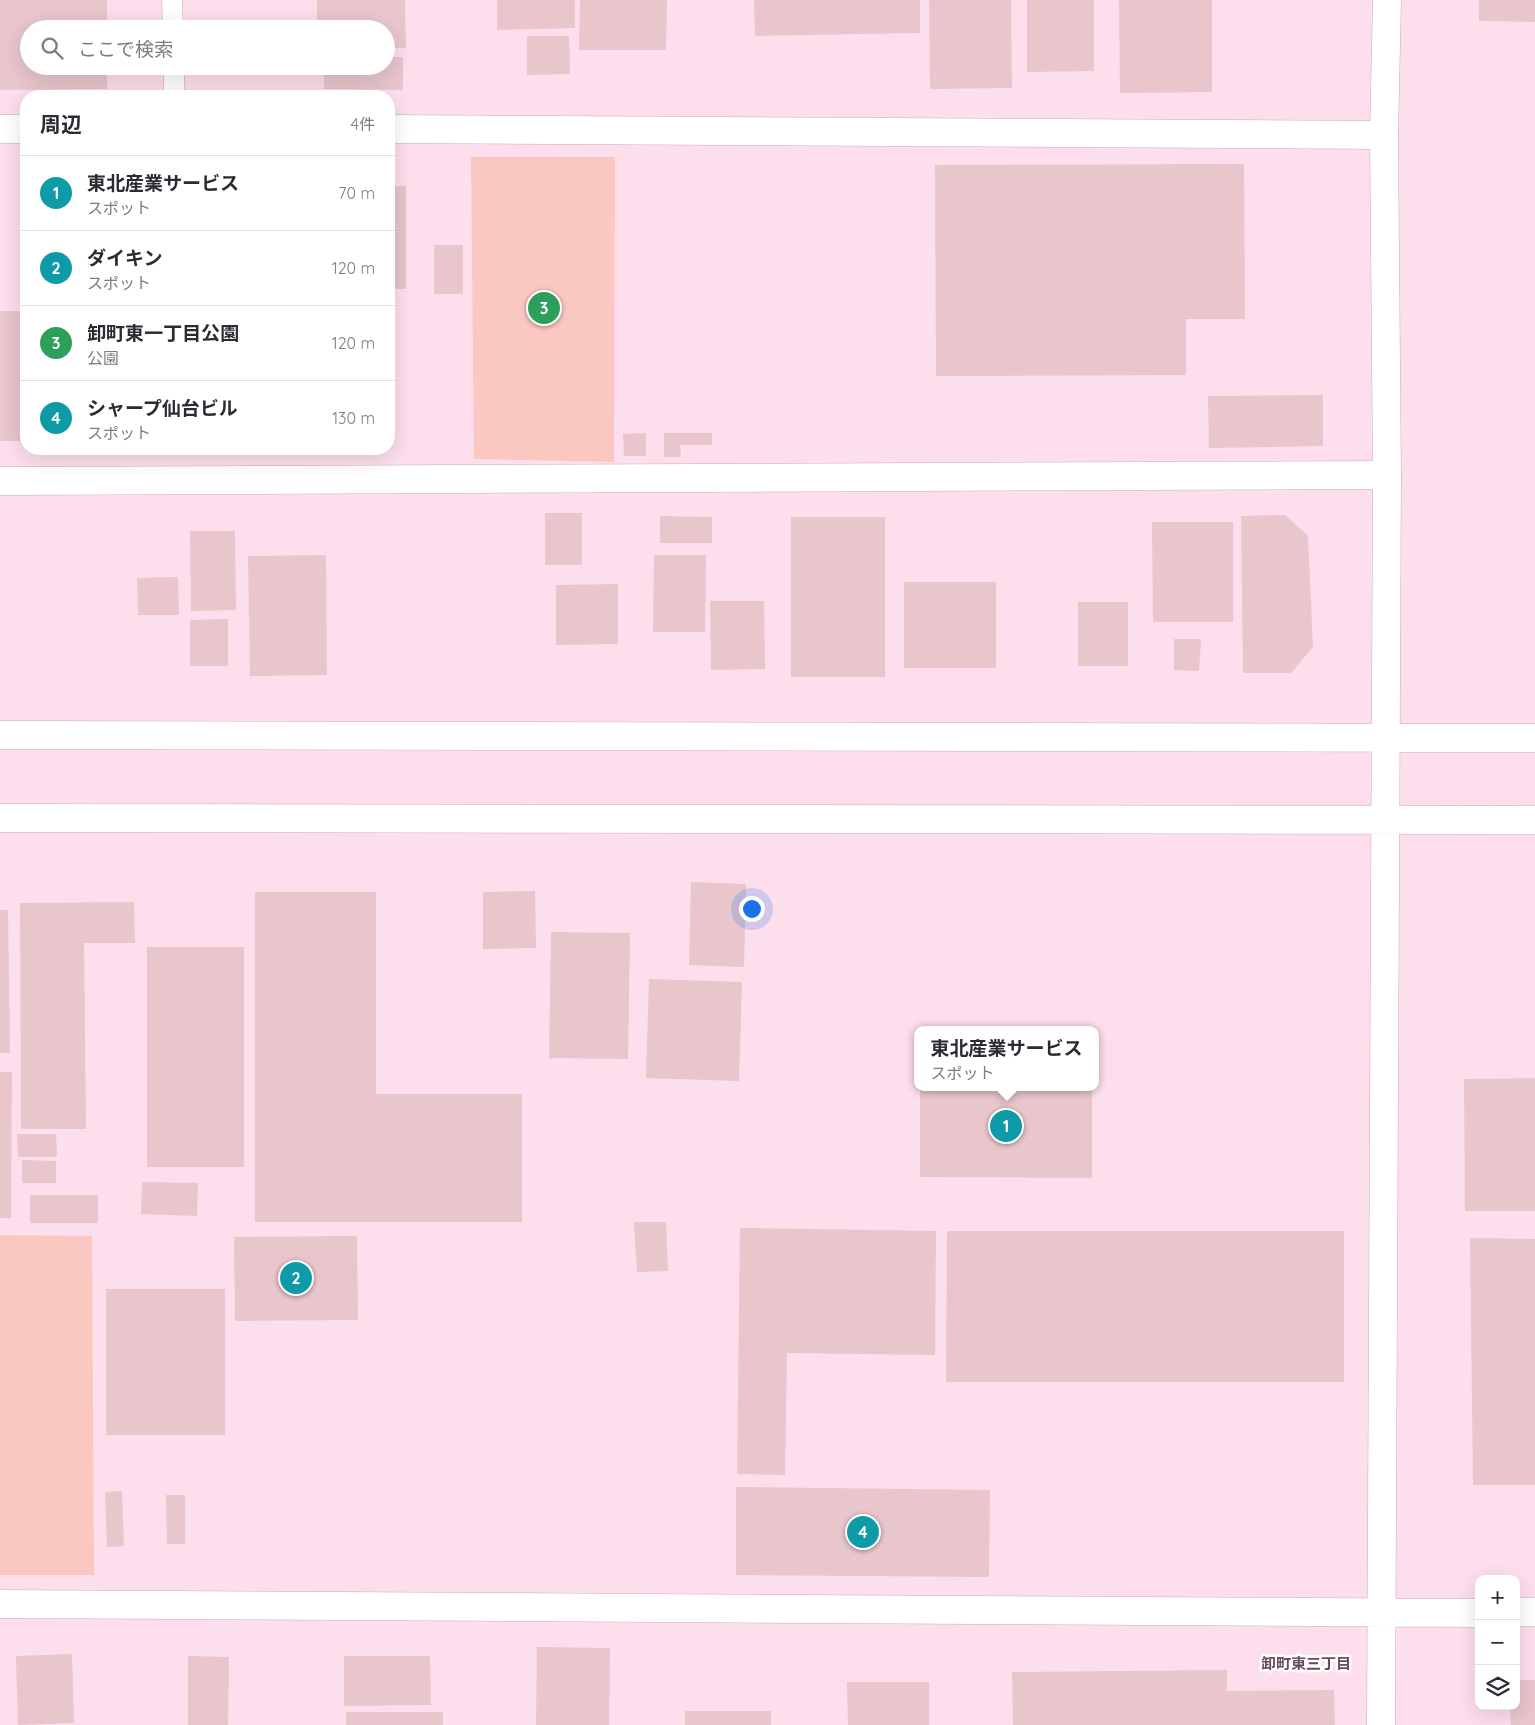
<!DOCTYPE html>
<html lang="ja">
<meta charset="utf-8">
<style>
:root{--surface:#fff;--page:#f2f2f3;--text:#2b2b33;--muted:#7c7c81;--line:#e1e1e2;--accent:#6b5324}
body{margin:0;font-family:Quicksand,"Noto Sans JP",sans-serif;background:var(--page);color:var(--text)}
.controls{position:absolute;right:15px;bottom:15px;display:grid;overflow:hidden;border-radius:10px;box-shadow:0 5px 20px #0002}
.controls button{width:45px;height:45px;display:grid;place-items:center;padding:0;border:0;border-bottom:1px solid var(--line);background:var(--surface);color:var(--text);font:25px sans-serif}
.you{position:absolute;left:751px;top:908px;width:18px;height:18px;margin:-12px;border:4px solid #fff;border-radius:50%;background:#1a73e8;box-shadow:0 0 0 8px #1a73e833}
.badge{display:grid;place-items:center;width:32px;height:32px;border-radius:50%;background:var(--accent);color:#fff;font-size:16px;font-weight:700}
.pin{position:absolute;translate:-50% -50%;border:2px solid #fff;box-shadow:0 1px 5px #0006}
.popup{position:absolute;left:914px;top:1026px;width:185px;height:65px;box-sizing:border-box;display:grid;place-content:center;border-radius:10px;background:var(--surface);filter:drop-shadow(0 1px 4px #0005);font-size:16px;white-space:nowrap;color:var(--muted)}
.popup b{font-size:19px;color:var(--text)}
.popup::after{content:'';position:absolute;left:50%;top:100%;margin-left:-10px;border:10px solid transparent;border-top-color:var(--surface)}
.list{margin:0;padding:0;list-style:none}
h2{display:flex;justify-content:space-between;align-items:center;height:65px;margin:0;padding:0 20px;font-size:21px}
h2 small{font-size:16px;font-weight:400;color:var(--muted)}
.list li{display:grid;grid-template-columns:32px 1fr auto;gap:15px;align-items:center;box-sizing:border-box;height:75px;padding:0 20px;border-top:1px solid var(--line)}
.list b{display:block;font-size:19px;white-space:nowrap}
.list p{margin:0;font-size:16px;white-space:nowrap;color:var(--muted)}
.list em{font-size:16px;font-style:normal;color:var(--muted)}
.icon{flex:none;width:28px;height:28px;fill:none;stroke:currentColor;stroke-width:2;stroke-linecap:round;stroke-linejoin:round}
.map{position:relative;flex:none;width:1535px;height:1725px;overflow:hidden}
.search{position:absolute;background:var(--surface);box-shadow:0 5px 20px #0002;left:20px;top:20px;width:375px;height:55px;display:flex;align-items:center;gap:12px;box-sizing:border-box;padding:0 18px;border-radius:28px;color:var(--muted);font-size:19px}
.panel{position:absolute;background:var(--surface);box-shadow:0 5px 20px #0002;left:20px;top:90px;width:375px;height:365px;border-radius:20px}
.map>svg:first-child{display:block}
.green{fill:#fbc8c1}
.building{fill:#e8c6cb}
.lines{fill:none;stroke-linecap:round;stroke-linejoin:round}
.lane-casing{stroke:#c9acb9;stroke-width:21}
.street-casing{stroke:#c9acb9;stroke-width:29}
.secondary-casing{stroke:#c9acb9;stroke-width:29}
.lane{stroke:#fff;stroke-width:20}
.street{stroke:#fff;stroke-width:28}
.secondary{stroke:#fff;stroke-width:28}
.labels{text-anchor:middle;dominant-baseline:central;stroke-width:5;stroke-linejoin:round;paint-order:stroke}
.neighbourhood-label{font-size:15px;font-weight:bold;fill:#674d59;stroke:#fff}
</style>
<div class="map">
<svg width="1535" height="1725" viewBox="0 0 1535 1725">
<rect width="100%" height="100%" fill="#fddeec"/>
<!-- green -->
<path class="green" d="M471 157H615L614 462 474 459Z
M0 1235 92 1236 94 1575H0Z"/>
<!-- building -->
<path class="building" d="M0 0H107V29H29V66H107V89L0 90Z
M317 0H405L406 48H386V29H317Z
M497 0H575V28L497 30Z
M580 0H667L666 50H579Z
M754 0H920V33L755 36Z
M929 0H1011L1012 88 930 89Z
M1027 0H1094V71L1027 72Z
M1119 0H1212V92L1120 93Z
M1479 0H1535V22L1479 21Z
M527 36H569L570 74 527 75Z
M386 57H403V90L324 89V66H386Z
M1244 164 1245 319H1186V375L936 376 935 165Z
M389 186H406V289H389Z
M434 245H463V294H434Z
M0 311H26V441H0Z
M1323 395V446L1209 448 1208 396Z
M646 433V456H624L623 434Z
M664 433H712V445H680L681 457H664Z
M545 513H582V565H545Z
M1285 515 1308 536 1313 647 1291 673H1243L1241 516Z
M660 516 712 517V543H660Z
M791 517H885V677H791Z
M1152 522H1233V622H1153Z
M190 531H235L236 610 191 611Z
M326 555 327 675 250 676 248 556Z
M654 555H706L705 632H653Z
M178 577 179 615H138L137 578Z
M904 582H996V668H904Z
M618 584V644L556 645V585Z
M710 601H764L765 669 711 670Z
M1078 602H1128V666H1078Z
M228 619V666H190V620Z
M1174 639H1201L1199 671 1174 670Z
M691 882 746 884 744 967 689 965Z
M535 891 536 948 483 949V892Z
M255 892H376V1094H522V1222H255Z
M134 902 135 943H84L86 1129H21L20 903Z
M0 910H8L10 1053H0Z
M551 932 630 933 628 1059 549 1058Z
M147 947H244V1167H147Z
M649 979 742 982 739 1081 646 1078Z
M0 1072H12L11 1218H0Z
M1535 1078V1211H1465L1464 1079Z
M920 1087H1092V1178L920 1177Z
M17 1134H56L57 1157H18Z
M22 1160 56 1161V1183H22Z
M142 1182 198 1183 197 1216 141 1214Z
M30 1195H98V1223H30Z
M634 1222H666L668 1271 637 1272Z
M740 1228 936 1231 935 1355 787 1353 785 1475 737 1474Z
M947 1231H1344V1382H946Z
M357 1236 358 1320 235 1321 234 1237Z
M1470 1238 1535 1239V1485H1473Z
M106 1289H225V1435H106Z
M736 1487 990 1490 989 1577 736 1575Z
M122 1491 124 1546 107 1547 105 1492Z
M166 1495H185V1544H167Z
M537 1647 610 1648 609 1725H536Z
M72 1654 74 1723 18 1725 16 1656Z
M188 1656 229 1657 228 1725H188Z
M344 1656H430L431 1705 344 1706Z
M1227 1670V1691L1334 1690 1335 1725H1013L1012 1672Z
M1516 1680H1535V1725H1511L1510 1706H1516Z
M847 1682H929V1725H848Z
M685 1711H771V1725H685Z
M346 1712H443V1725H346Z"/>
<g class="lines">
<defs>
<path id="lane" d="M172 0 173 29
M174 66V96"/>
<path id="street" d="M0 129H26
M389 129 1384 135
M0 481 1387 475"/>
<path id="secondary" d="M0 735 1535 738
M0 818 1535 820
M0 1604 1479 1613
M1516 1612H1535
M1381 1725 1387 475 1384 135 1387 0"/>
</defs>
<!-- lane casing -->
<use href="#lane" class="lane-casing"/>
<!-- street casing -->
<use href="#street" class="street-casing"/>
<!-- secondary casing -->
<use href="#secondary" class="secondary-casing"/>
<!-- lane -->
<use href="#lane" class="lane"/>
<!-- street -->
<use href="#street" class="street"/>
<!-- secondary -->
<use href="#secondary" class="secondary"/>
</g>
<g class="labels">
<!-- neighbourhood labels -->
<g class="neighbourhood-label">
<text x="1306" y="1663">卸町東三丁目</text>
</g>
</g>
</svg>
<div class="controls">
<button>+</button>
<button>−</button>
<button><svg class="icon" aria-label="layers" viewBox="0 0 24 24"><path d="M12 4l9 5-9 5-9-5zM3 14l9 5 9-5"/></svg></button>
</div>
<div class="you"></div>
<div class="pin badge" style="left:1006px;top:1126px;background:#0f9aa8">1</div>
<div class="popup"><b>東北産業サービス</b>スポット</div>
<div class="pin badge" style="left:296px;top:1278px;background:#0f9aa8">2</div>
<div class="pin badge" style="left:544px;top:308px;background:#2e9e5b">3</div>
<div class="pin badge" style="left:863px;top:1532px;background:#0f9aa8">4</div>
<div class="search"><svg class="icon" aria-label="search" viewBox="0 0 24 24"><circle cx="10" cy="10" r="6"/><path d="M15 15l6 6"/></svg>ここで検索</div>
<section class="panel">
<h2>周辺<small>4件</small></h2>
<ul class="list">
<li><span class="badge" style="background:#0f9aa8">1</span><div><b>東北産業サービス</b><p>スポット</p></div><em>70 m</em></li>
<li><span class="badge" style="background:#0f9aa8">2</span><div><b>ダイキン</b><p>スポット</p></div><em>120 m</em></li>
<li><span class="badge" style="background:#2e9e5b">3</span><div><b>卸町東一丁目公園</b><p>公園</p></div><em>120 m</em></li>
<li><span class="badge" style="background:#0f9aa8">4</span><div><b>シャープ仙台ビル</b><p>スポット</p></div><em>130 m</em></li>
</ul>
</section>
</div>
